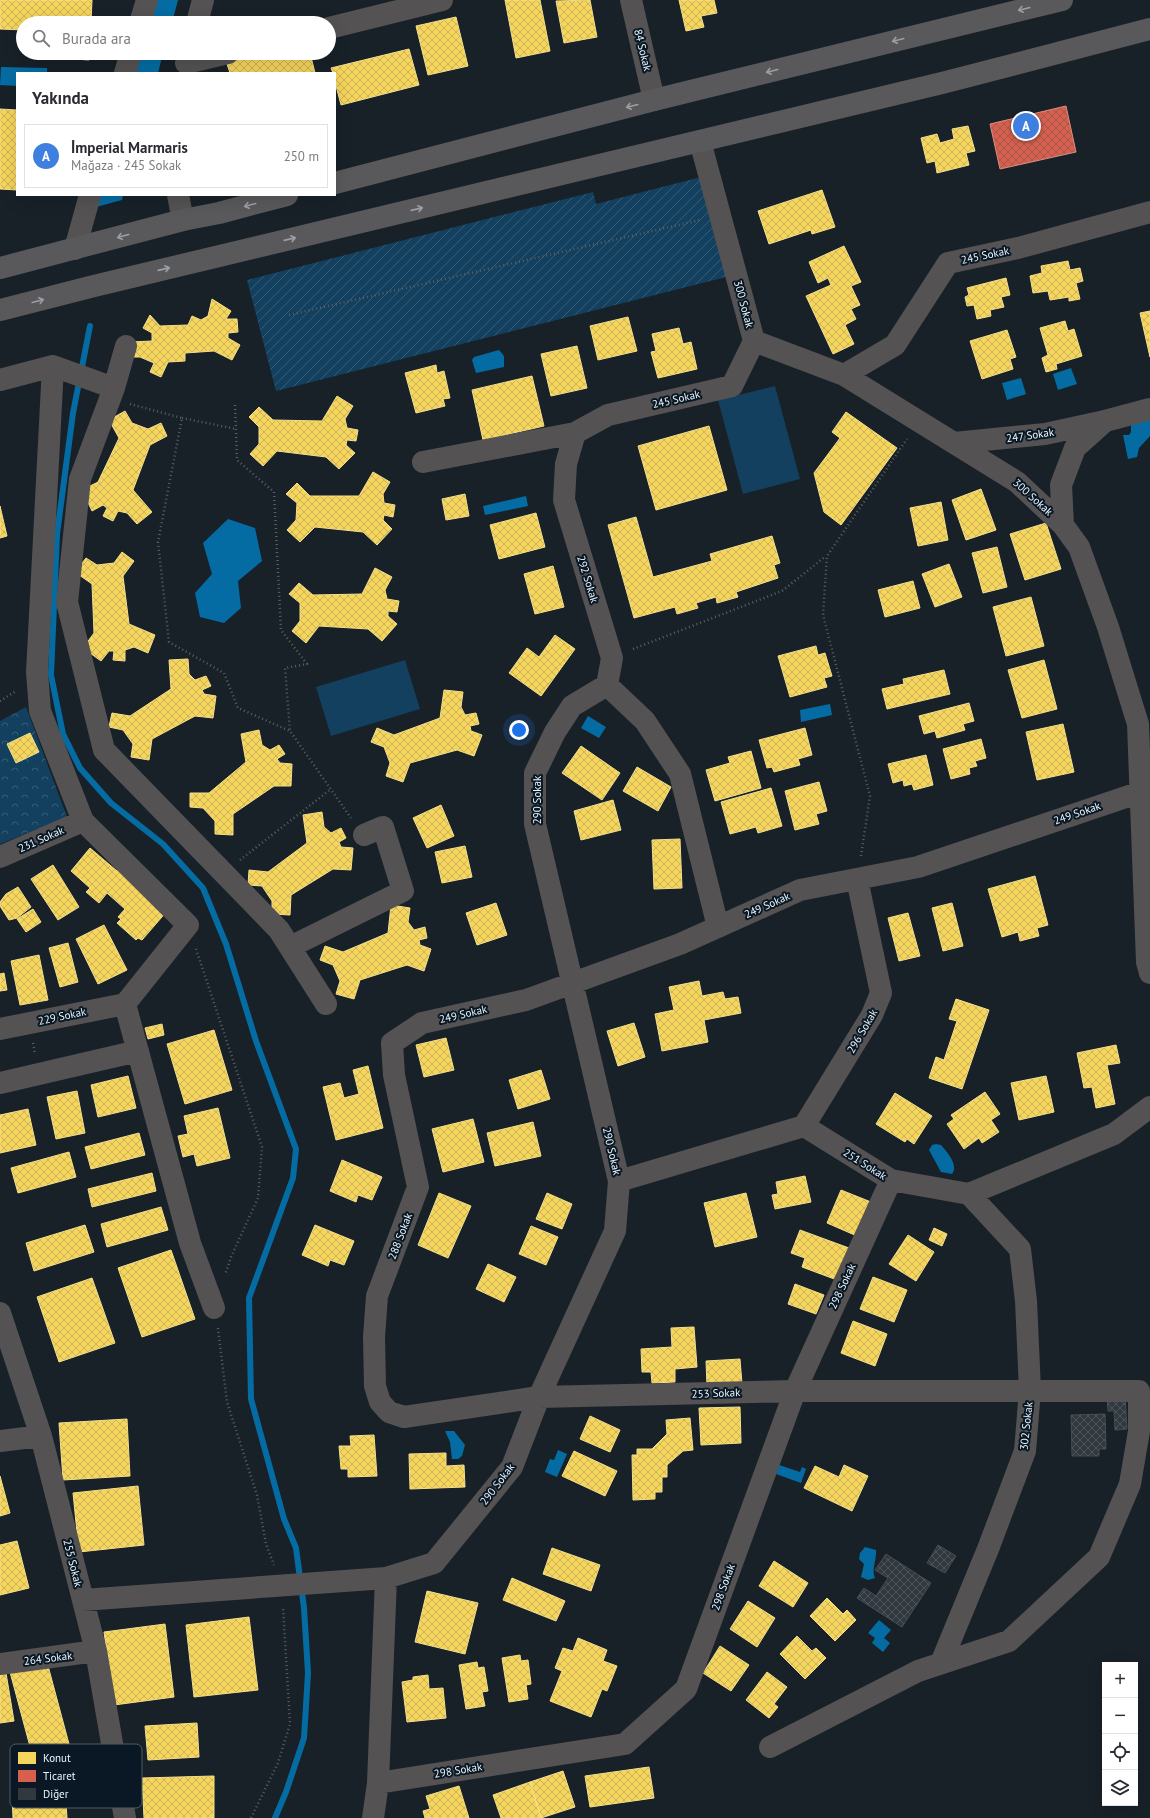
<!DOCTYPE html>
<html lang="tr">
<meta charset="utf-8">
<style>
:root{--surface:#fff;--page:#f7f7f7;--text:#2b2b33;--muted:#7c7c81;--line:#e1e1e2;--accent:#0b8043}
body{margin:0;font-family:"PT Sans",sans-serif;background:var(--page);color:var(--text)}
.controls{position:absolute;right:12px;bottom:12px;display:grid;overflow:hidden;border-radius:0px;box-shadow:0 4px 16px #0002}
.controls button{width:36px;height:36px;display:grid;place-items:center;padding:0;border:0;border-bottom:1px solid var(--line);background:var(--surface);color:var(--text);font:20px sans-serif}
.you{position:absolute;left:519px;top:730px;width:14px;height:14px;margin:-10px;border:3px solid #fff;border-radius:50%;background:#1a73e8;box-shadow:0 0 0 6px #1a73e833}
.badge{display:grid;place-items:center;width:26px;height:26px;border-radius:50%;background:var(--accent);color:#fff;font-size:13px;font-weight:700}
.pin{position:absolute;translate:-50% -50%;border:2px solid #fff;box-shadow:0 1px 4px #0006}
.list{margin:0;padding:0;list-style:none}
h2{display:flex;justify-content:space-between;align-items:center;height:52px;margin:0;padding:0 16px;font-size:17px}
h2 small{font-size:13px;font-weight:400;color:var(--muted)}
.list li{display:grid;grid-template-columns:26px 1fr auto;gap:12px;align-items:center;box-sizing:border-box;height:64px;margin:0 8px 8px;padding:0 8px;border:1px solid var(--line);border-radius:0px}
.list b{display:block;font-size:15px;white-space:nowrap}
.list p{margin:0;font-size:13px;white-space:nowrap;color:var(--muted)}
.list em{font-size:13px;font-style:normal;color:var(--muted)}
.icon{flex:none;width:22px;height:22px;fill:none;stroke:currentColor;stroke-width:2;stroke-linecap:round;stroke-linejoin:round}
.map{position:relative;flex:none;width:1150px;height:1818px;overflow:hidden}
.search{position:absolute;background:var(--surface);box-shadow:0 4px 16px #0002;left:16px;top:16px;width:320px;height:44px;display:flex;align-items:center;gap:10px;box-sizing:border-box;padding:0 14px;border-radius:22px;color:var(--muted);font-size:15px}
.panel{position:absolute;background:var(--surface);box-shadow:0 4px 16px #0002;left:16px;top:72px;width:320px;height:124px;border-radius:0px}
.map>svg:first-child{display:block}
.park{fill:url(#park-crowns)}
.garden{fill:url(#garden-furrows)}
.pitch{fill:#13405e}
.water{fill:#056ca3}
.homes{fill:url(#homes-cross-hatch);stroke:#f3df8d}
.shops{fill:url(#shops-cross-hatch);stroke:#dc8d82}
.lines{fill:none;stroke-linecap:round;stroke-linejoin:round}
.stream{stroke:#056ca3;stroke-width:6}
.building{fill:url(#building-cross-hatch);stroke:#464e54}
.path{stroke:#5e5f61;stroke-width:2.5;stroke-dasharray:1 3;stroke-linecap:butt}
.minor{stroke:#545252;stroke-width:22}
.highway{stroke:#59585b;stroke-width:22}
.oneway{stroke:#9b9fa4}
.labels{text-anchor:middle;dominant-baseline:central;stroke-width:4;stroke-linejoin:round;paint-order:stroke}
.street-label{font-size:11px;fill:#ebf6fe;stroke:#091824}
.key{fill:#091824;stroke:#4d5b65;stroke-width:1}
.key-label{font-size:11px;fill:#ebf6fe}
</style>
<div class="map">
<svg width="1150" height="1818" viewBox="0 0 1150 1818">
<defs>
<pattern id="park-crowns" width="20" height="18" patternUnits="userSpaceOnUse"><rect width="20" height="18" fill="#13405e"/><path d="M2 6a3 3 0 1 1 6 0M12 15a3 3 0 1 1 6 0" fill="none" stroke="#365c76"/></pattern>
<pattern id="garden-furrows" width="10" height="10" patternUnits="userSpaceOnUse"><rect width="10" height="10" fill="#13405e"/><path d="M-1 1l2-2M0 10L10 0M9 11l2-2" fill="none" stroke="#365c76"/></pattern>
<pattern id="homes-cross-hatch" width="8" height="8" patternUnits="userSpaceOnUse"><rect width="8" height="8" fill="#f6d55c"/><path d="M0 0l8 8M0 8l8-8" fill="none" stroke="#cab258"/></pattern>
<pattern id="shops-cross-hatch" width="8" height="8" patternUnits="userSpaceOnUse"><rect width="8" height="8" fill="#d6604d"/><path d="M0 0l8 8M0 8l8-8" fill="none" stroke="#a4584d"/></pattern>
<pattern id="building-cross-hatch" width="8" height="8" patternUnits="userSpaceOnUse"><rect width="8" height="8" fill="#31393e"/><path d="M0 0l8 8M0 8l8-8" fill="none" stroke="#4f565b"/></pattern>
</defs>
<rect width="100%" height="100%" fill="#182128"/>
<!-- park -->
<path class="park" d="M26 707 67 817 0 844V721Z"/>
<!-- garden -->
<path class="garden" d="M705 176 730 276 276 391 247 280 593 192 596 204Z"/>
<!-- pitch -->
<path class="pitch" d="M775 386 800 479 743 494 718 400Z
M405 660 420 709 331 736 316 687Z"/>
<!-- water -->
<path class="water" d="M156 0H178L172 23H149Z
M140 53H163L158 73H135Z
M1 67 47 68V73H17V86L0 85Z
M99 195H123L122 200 96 207Z
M499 350 504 356V367L476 373 472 360 474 357Z
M1071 368 1077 384 1058 390 1053 374Z
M1021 378 1026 394 1007 400 1002 383Z
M1150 418V436L1139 448 1137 457 1128 459 1123 435H1129L1131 432V423Z
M526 496 528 506 485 515 483 506Z
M228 519 255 528 262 561 238 581 241 608 224 623 200 617 195 593 212 574 203 543Z
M830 704 832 715 801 722 800 710Z
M588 716 606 727 599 738 581 728Z
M936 1144 941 1145C947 1152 959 1165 952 1174L941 1172 929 1150 932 1145Z
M445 1431H454L465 1445 462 1456 458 1459H452L450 1442Z
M558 1450 567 1454 557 1477 545 1472 550 1459 554 1460Z
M779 1465 800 1472 802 1467 806 1469 801 1483 776 1474Z
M865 1547 876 1550C877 1560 871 1569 875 1578L868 1580 861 1577 864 1564 859 1559 860 1553Z
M879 1620 891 1630 884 1638 890 1643 883 1652 872 1643 875 1638 868 1633Z"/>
<!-- homes -->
<path class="homes" d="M0 0H92L91 23H23V30L0 29Z
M505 0H540L550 51 516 58Z
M590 0 597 37 564 43 556 1Z
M679 0H714L717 13 701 16 704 27 686 31Z
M456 17 468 66 428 75 416 26Z
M409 49 419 85 341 105 335 82V73H333L331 68Z
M60 53H89V60L60 58Z
M255 53H310L315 73H230L226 61Z
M0 109 17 110V190L0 189Z
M968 126 975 151 966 153 969 165 937 173 935 161 927 163 921 138 937 134 940 143 954 139 952 129Z
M822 190 835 227 812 234 811 230 769 244 758 211Z
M844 246 861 282 851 286 860 305 851 309 856 319 845 325 854 344 833 354 806 296 831 285 828 278 818 283 809 262Z
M1068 261 1070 270 1080 268 1083 281 1076 283 1080 299 1069 301V297L1050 300 1048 291 1033 293 1030 276 1042 273 1041 266Z
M1006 278 1010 295 1001 297 1004 307 990 310 991 316 977 319 974 305 967 306 965 297 969 295 967 288Z
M212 299 231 311 226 319H237L238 332 228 333V338L240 345 232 360 214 351 185 353V361L168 362 161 377 150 372 154 363 140 357H130V342L152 341V333L143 328 150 315 160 326 188 325 192 316 201 320 208 316Z
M1150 311V357L1140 313Z
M628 317 637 351 598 360 590 326Z
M1065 321 1068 331 1074 329 1082 356 1056 364 1057 369 1046 372 1042 358 1048 355 1040 328Z
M679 328 683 344 691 342 697 369 658 378 651 352 656 351 652 334Z
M1007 330 1016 357 1010 359 1013 369 982 379 970 341Z
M577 346 587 388 551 396 541 354Z
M436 365 437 373 444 371 450 398 443 399 445 406 416 413 405 373Z
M532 376 544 426 483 440 472 390Z
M337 396 353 406 345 419 347 428 358 430 356 441 347 440 346 445 355 453 339 469 326 457 277 451 263 466 250 454 259 444V427L249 417 259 407 273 420 322 421Z
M125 411 132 423 148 429 161 423 167 436 150 445 133 490 152 512 137 524 127 513 118 511 113 521 103 516 107 508 103 505 92 511 82 490 98 482 119 438 109 420Z
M846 412 897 448 841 525 824 512 814 473 840 438 832 432Z
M709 426 727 490 656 510 638 446Z
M373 472 390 482 383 494 384 503 395 505 393 517 384 515 383 520 392 529 377 545 363 532 315 527 300 542 287 530 296 520 297 503 286 494 297 483 310 496H359Z
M981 489 996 530 966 540 952 500Z
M465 494 469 516 446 520 442 499Z
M941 502 948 540 918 546 910 508Z
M0 506 7 536 0 538Z
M536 513 545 547 499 559 490 525Z
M636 517 653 577 712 561 710 554 772 536 780 563 774 565 778 578 736 592 738 597 717 603 716 597 696 603 698 608 677 614 675 607 634 618 608 525Z
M1046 523 1061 569 1025 580 1010 534Z
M997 547 1007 587 983 593 972 553Z
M122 552 134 561 123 576 129 624 155 635 148 653 134 647 125 650V661L113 660 114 651H109L101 661 83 648 94 633 92 584 75 572 86 558 97 565 114 563Z
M949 564 962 597 935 607 922 574Z
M553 566 564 607 535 614 524 574Z
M375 568 392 577 385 590 387 599 399 601 397 612 388 611V616L397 624 382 641 368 629 319 626 306 643 292 631 300 621V603L289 594 299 583 313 595 362 594Z
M913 581 920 608 885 617 878 590Z
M1031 597 1044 646 1006 656 993 607Z
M555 635 575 649 541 696 509 673 527 648 539 657Z
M816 646 818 655 825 653 832 676 824 678 827 687 790 697 778 656Z
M188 659 189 674 195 680 206 676 211 686 202 690 204 694 216 696 213 718 195 716 152 739 149 760 131 757 133 744 123 730 109 727 112 713 130 716 171 689 169 660Z
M1044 660 1057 709 1022 718 1008 670Z
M944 670 950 694 887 709 882 689 904 684 903 679Z
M444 690 463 692 461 707 465 715 476 713 479 724 470 726 471 731 482 735 474 756 457 750 410 763 403 782 386 776 390 763 384 747 371 742 377 728 394 735 440 718Z
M969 703 974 721 963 724 965 730 937 738 935 731 924 734 919 716Z
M1063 724 1074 772 1037 780 1026 732Z
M805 728 812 755 798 759 800 765 774 772 772 767 767 768 759 740Z
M259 730 262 745 270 750 279 745 285 754 277 759 280 763 292 764 291 786H274L233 814V835L215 834V821L203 808 190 807V793H209L246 762 241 734Z
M30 733 39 752 16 763 7 744Z
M981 739 986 758 975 761 977 766 969 768 970 774 951 779 943 749Z
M581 746 620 773 602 800 562 773Z
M751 751 761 788 715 801 706 770 730 763 728 757Z
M926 755 933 785 914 790 912 784 904 786 903 780 893 783 888 764Z
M637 767 671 787 658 811 623 791Z
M819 782 827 811 816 814 819 824 795 830 785 791Z
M771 788 782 826 758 833 756 827 730 834 721 802Z
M613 800 621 830 581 840 574 811Z
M441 805 454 836 427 848 413 818Z
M322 812 324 827 331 833 341 828 346 838 339 842 341 847 353 848 351 870 333 869 291 895 290 915 272 914V901L262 886 248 885 249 870 268 872 307 843 303 815Z
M680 839 682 888 654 889 652 840Z
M465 846 472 877 442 883 435 852Z
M90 848 117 871 119 868 168 910 142 940 138 938 136 940 117 923 121 919 118 917 125 909 107 893 99 903 86 892 90 888 71 871Z
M53 865 79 907 58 920 31 879Z
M1035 876 1048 925 1037 928 1039 936 1020 941 1018 932 1002 937 988 889Z
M18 887 31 907 17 918 9 920 0 906V902L6 894Z
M496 903 507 935 477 945 466 913Z
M952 903 963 946 943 951 932 908Z
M391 905 410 908 408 922 414 930 425 927 427 938 419 940 420 945 431 949 424 971 407 965 360 980 354 999 336 994 340 981 333 965 320 960 325 946 343 952 388 933Z
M33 909 41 922 26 932 17 919Z
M908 913 920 956 899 961 888 918Z
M104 925 127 970 98 984 76 939Z
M68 943 78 982 60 987 49 948Z
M39 955 48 1000 20 1005 11 961Z
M4 973 7 990 0 991V974Z
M699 981 702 996 723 992 725 999 738 997 741 1013 704 1020 708 1042 662 1051 655 1014 674 1010 669 987Z
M956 999 989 1010 962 1089 929 1078 936 1057 944 1060 957 1021 949 1019Z
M634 1023 645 1057 618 1066 607 1031Z
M162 1024 164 1035 148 1039 145 1028Z
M214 1030 232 1090 185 1104 167 1044Z
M446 1038 454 1070 424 1077 416 1045Z
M1116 1045 1120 1063 1107 1065 1115 1104 1096 1108 1092 1087 1084 1088 1077 1053Z
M368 1066 383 1128 336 1140 323 1087 340 1083 344 1098 359 1094 353 1070Z
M541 1070 550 1099 518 1109 509 1080Z
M128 1076 136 1108 98 1117 91 1085Z
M1046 1076 1054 1112 1019 1120 1011 1083Z
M77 1091 85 1133 56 1139 47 1097Z
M985 1092 1000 1114 991 1120 999 1132 982 1143 979 1138 964 1149 947 1124 954 1119 951 1115Z
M895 1093 932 1116 914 1144 907 1139 905 1142 876 1124Z
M218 1108 230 1158 197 1166 194 1154 183 1157 178 1136 188 1134 184 1116Z
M28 1109 36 1145 0 1153V1115Z
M473 1119 484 1162 443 1172 432 1129Z
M533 1122 541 1156 495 1166 487 1133Z
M139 1133 145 1155 91 1169 85 1147Z
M69 1152 76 1177 18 1193 11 1168Z
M342 1160 382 1177 372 1200 358 1195 356 1202 330 1191Z
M152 1173 156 1191 92 1207 88 1189Z
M805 1176 811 1202 775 1209 772 1195 778 1194 776 1182Z
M841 1190 871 1202 857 1236 827 1223Z
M439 1193 471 1206 448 1258 418 1245Z
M547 1193 572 1204 562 1229 536 1219Z
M746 1193 757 1237 715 1247 704 1203Z
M161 1207 168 1230 107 1247 101 1224Z
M85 1225 94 1252 34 1271 26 1243Z
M315 1225 354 1241 344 1265 330 1260 328 1266 302 1255Z
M531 1226 558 1237 546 1265 519 1254Z
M934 1228 947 1234 942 1246 929 1240Z
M800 1230 849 1248 837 1280 802 1267 805 1258 791 1253Z
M908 1235 934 1252 916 1281 889 1264Z
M171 1250 195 1319 142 1337 118 1268Z
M488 1264 516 1277 504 1302 476 1289Z
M873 1277 907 1290 894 1322 860 1309Z
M92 1278 115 1343 59 1362 37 1297Z
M795 1284 824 1295 816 1314 788 1304Z
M853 1321 887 1334 875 1366 841 1353Z
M694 1327 697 1367 675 1369V1382L652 1383 651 1372H642L641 1349 672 1347 671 1328Z
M740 1359 742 1384 707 1386 706 1361Z
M740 1407 741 1443 701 1445 699 1408Z
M590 1416 620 1430 610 1452 580 1439Z
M690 1418 693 1450 683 1451 667 1465V1477H662V1492H655V1499L633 1500 632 1455H637V1449H652L667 1434 666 1420Z
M127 1419 130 1476 63 1480 59 1423Z
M374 1435 377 1476 348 1477V1469H341L339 1446H351L350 1436Z
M574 1451 617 1471 605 1496 562 1476Z
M446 1453V1466L464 1465 465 1487 410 1489 409 1454Z
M844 1465 868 1476 852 1511 804 1488 815 1466 839 1477Z
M0 1476 10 1513 0 1516Z
M138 1486 144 1545 79 1552 73 1493Z
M17 1541 29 1588 0 1595V1545Z
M552 1548 600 1565 591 1591 543 1574Z
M774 1561 808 1583 793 1607 759 1586Z
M512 1578 565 1601 556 1621 503 1600Z
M427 1591 478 1603 465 1654 415 1642Z
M827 1598 843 1614 847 1610 856 1620 835 1641 810 1616Z
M748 1601 775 1618 757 1647 730 1629Z
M249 1617 258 1690 194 1697 186 1625Z
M165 1624 174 1697 114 1705 104 1632Z
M797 1636 812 1651 816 1648 826 1658 805 1679 780 1654Z
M578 1638 607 1650 603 1661 617 1666 607 1691 602 1689 591 1717 550 1701 562 1671 555 1668 563 1648 573 1651Z
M720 1646 749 1665 731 1691 703 1673Z
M520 1655 521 1661 528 1660 531 1684 526 1685 528 1699 509 1702 502 1658Z
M47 1662 69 1744 32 1754 10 1672Z
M477 1662 478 1668 484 1667 488 1691 482 1692 485 1706 466 1709 459 1665Z
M767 1672 787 1687 774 1704 778 1707 769 1718 746 1700Z
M6 1673 14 1721 0 1723V1674Z
M428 1675 429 1689 443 1688 446 1718 407 1722 402 1682 413 1680V1677Z
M197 1723 199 1757 148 1760 145 1726Z
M649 1767 654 1798 590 1807 585 1776Z
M563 1771 575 1807 541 1818 530 1782Z
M64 1772 67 1818H13L11 1775Z
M214 1776V1818H144L142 1778Z
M530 1782 541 1818H501L493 1795Z
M459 1786 469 1818H425L423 1811 430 1809 426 1796Z"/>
<!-- shops -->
<path class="shops" d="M1066 106 1076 152 1000 169 990 124Z"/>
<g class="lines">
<!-- stream -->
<path class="stream" d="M90 326 73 413 57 534 51 675 63 734 80 768 111 803 163 844 203 888 226 944 256 1041 296 1149 293 1178 249 1298 251 1399 284 1519 296 1548 304 1608 308 1673 304 1738 286 1792 275 1818"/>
</g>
<!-- building -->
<path class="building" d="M1125 1396 1127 1429 1115 1430 1114 1411H1108L1107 1397Z
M1105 1414 1106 1449H1099V1456H1072L1071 1415Z
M938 1545 956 1556 945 1573 927 1563Z
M886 1554 931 1583 902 1627 857 1598 864 1588 876 1596 888 1578 875 1570Z"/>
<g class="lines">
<!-- path -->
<path class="path" d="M289 315 700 220
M130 404 182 418 158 542 169 642 224 673 238 708 290 731 351 818
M235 405 237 460 274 492 281 630 307 664 285 668 290 731
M182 418 236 429
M633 649 782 591 826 556
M0 701 16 691
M861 856 870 796 823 615 827 556 907 439
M240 860 331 789
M196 949 262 1147 258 1198 231 1257 225 1275
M33 1043 35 1054
M218 1328 227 1402 257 1495 266 1544 274 1565
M251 1818 278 1763 290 1724 283 1607"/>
<!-- minor -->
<path class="minor" d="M631 0 654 100
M140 23 147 0
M197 23 203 0
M329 28 442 0
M186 63 228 53
M125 73 131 53
M700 141 754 341 844 375 1017 482 1063 525 1079 547 1108 627 1138 724 1147 962 1150 973
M178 195 183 220
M75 249 90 195
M53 366 114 388 80 479 67 602 104 750 279 930 326 1004
M844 375 895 345 948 263 1018 248 1150 212
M0 380 53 366 37 672 40 711 83 821 188 925 125 1004 190 1243 214 1308
M114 388 126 346
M954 443 1045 434 1105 421 1150 409
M423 462 575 433 608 415 732 386 754 341
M1063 525 1061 485 1075 448 1104 422
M607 685 645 721 680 774 718 927
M0 857 83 821
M290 947 403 891 383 827 364 835
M0 1029 125 1004
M0 1083 138 1051
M804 1126 872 1015 881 993 857 879
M619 1181 804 1126 891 1180 969 1194 1114 1134 1150 1107
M0 1313 41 1436 96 1651 125 1818
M0 1441 41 1436
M83 1600 386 1578 434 1563 512 1467 539 1397 615 1231 619 1181 535 824V773L555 732 572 706 607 685 612 658 564 500 566 464 575 433
M941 1663 988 1549 1025 1451 1030 1390 1026 1301 1020 1249 969 1194
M0 1664 96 1651
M770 1747 918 1671 1009 1641 1099 1557 1130 1484 1139 1431V1391H795L539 1397 404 1417 389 1412 380 1402 375 1386 374 1337 377 1296 418 1187 394 1075 392 1043 422 1023 526 1000 680 944 800 890 918 867 1150 789
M378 1783 625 1744 686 1689 795 1391 891 1180
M373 1818 378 1783 386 1578"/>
<!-- highway -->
<path class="highway" d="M335 183 654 100 1062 0
M0 268 183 220 219 213 287 195
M0 310 94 286 942 83 1150 29"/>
</g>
<!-- one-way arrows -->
<defs><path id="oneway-shaft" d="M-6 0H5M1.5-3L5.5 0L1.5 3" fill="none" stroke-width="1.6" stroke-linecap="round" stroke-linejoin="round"/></defs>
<g class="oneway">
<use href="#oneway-shaft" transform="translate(1024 9) rotate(166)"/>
<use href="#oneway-shaft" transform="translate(898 40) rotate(166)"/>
<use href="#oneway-shaft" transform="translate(772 71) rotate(166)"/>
<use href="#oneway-shaft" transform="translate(632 106) rotate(166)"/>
<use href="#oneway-shaft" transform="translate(250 205) rotate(165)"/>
<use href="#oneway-shaft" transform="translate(417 209) rotate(-13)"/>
<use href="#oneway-shaft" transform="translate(123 236) rotate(165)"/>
<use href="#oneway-shaft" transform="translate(290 239) rotate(-13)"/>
<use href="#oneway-shaft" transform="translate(164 269) rotate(-13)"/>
<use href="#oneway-shaft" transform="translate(38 301) rotate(-15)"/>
</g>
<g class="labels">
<!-- street labels -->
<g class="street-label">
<text transform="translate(643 50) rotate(76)">84 Sokak</text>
<text transform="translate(985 255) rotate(-12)">245 Sokak</text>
<text transform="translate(744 304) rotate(75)">300 Sokak</text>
<text transform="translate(676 399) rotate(-13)">245 Sokak</text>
<text transform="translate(1030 435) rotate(-8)">247 Sokak</text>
<text transform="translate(1033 497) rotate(42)">300 Sokak</text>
<text transform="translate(588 579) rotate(73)">292 Sokak</text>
<text transform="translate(537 800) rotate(-90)">290 Sokak</text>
<text transform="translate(1077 813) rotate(-19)">249 Sokak</text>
<text transform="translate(41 839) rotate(-24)">231 Sokak</text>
<text transform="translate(767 905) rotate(-24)">249 Sokak</text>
<text transform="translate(463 1014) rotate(-13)">249 Sokak</text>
<text transform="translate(62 1016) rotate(-12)">229 Sokak</text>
<text transform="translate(862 1031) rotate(-60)">296 Sokak</text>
<text transform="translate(612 1151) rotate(77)">290 Sokak</text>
<text transform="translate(865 1164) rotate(32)">251 Sokak</text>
<text transform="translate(400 1236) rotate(-69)">288 Sokak</text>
<text transform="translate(842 1286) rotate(-65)">298 Sokak</text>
<text transform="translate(716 1393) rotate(-2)">253 Sokak</text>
<text transform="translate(1026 1426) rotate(-84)">302 Sokak</text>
<text transform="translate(497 1484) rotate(-53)">290 Sokak</text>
<text transform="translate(73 1563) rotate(76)">255 Sokak</text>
<text transform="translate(723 1587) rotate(-70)">298 Sokak</text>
<text transform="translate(48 1658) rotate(-7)">264 Sokak</text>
<text transform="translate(458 1770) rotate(-9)">298 Sokak</text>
</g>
</g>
<!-- legend -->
<rect x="10" y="1744" width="132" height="64" rx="6" class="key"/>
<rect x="18" y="1752" width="18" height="12" fill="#f6d55c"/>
<rect x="18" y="1770" width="18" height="12" fill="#d6604d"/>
<rect x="18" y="1788" width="18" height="12" fill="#31393e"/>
<g class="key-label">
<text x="43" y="1762">Konut</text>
<text x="43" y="1780">Ticaret</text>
<text x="43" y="1798">Diğer</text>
</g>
</svg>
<div class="controls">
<button>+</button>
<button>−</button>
<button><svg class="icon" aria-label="locate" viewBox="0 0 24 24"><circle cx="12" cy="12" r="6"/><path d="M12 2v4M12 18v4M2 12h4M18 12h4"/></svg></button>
<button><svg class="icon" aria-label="layers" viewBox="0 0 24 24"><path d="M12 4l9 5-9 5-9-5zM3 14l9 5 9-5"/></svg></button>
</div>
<div class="you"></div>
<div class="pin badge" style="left:1026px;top:126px;background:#3f7fe0">A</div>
<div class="search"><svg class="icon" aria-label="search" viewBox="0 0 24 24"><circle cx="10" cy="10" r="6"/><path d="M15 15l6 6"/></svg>Burada ara</div>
<section class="panel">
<h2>Yakında<small></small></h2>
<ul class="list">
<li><span class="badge" style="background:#3f7fe0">A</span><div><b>İmperial Marmaris</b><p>Mağaza · 245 Sokak</p></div><em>250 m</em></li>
</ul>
</section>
</div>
